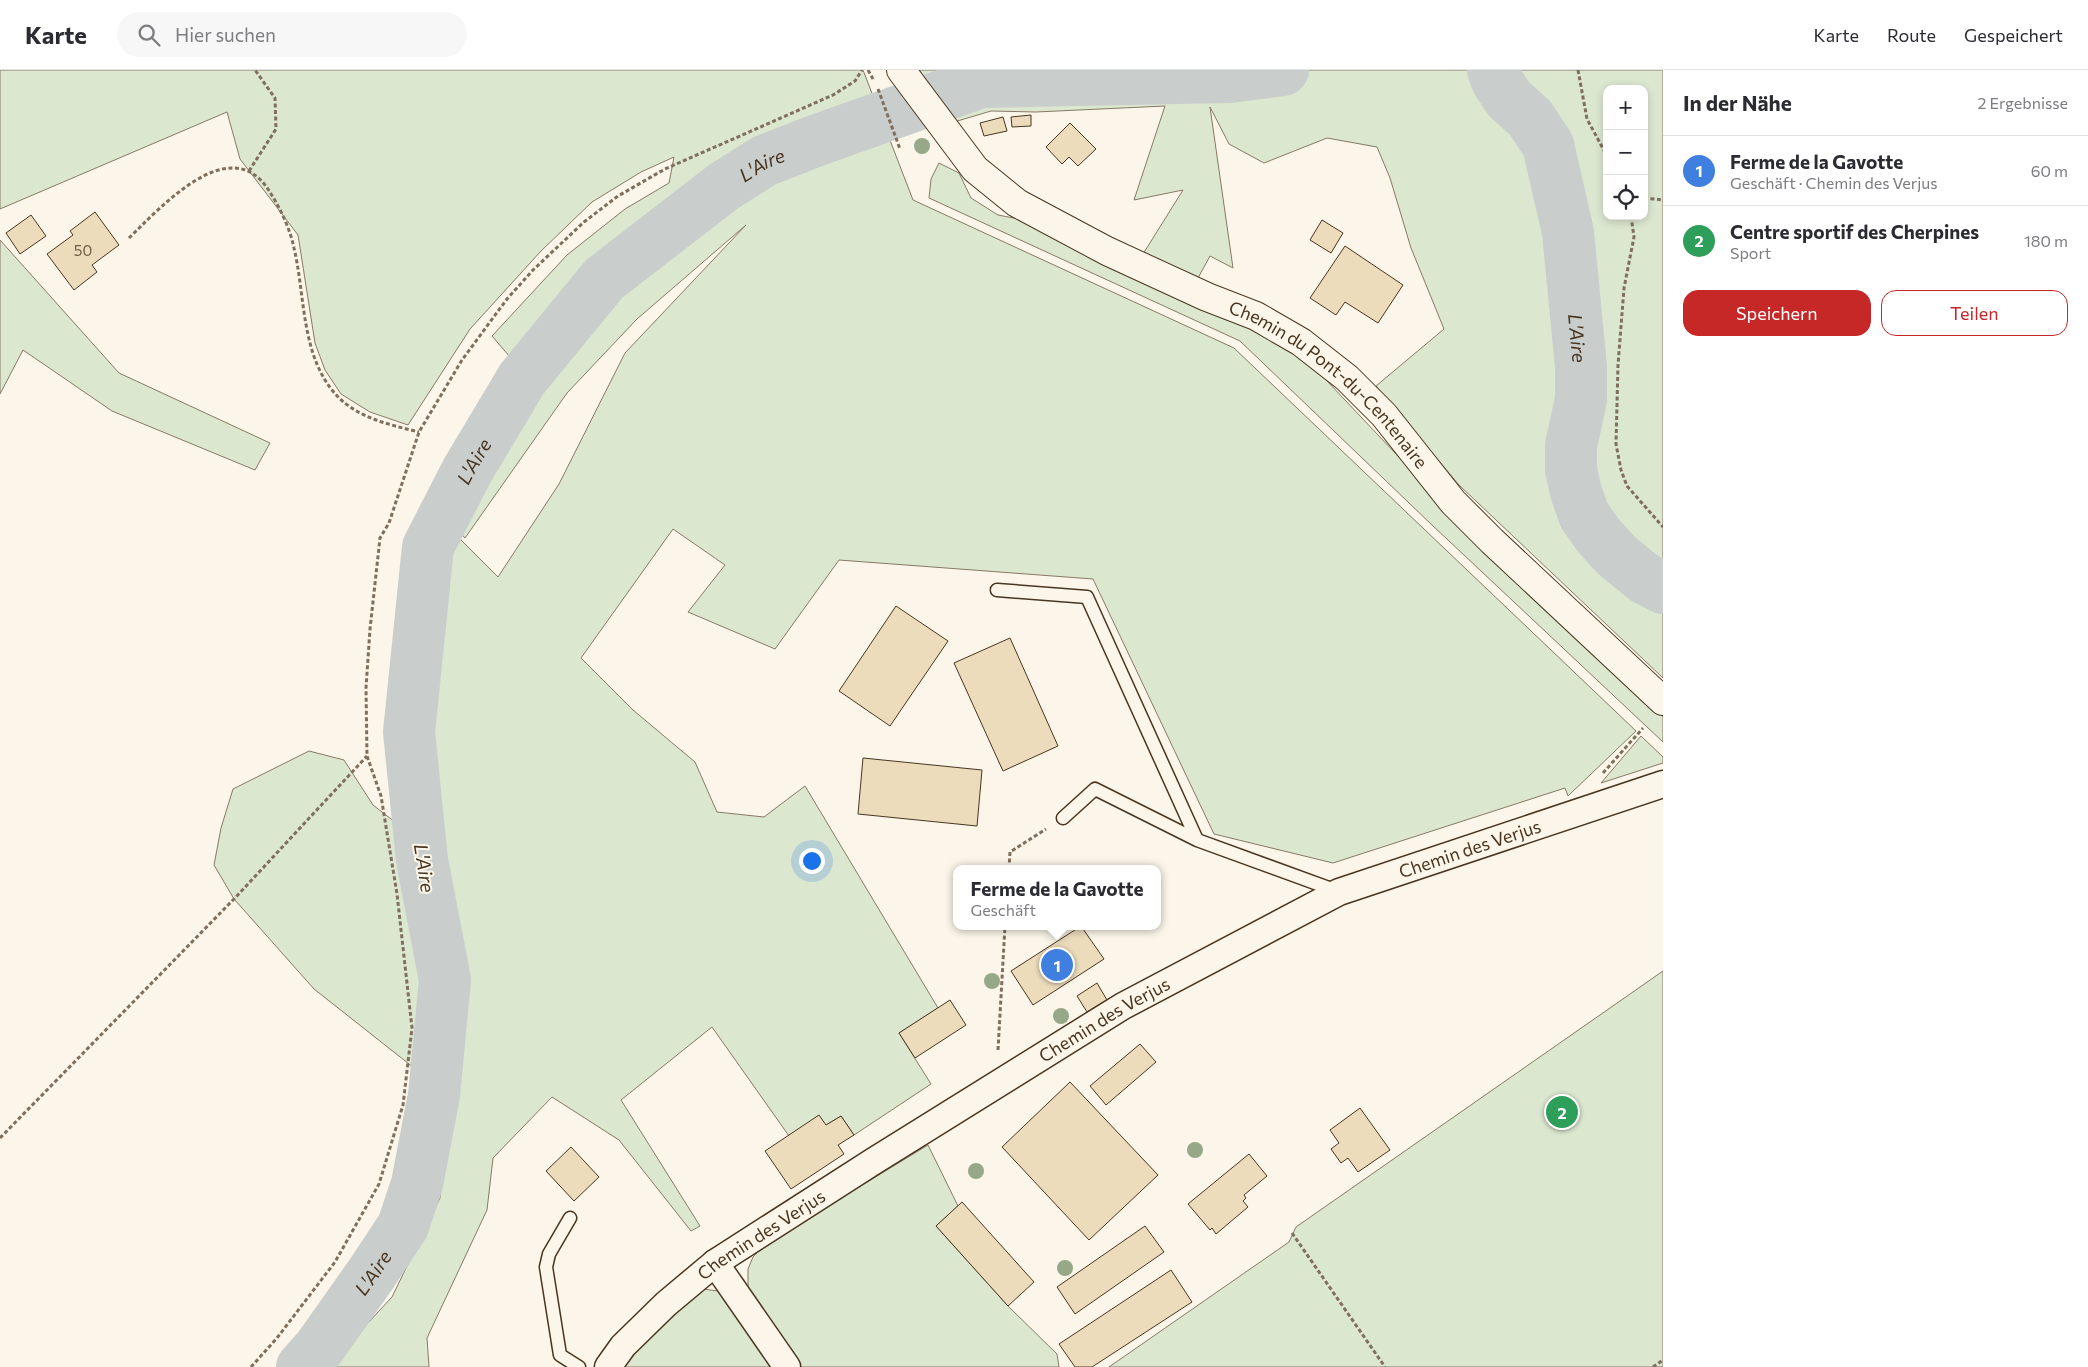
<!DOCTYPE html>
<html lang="de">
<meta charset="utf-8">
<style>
:root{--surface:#fff;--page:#f7f7f7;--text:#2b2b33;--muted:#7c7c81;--line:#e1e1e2;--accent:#c62828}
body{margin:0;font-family:Commissioner,sans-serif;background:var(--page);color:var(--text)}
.controls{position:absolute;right:15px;top:15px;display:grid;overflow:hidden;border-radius:10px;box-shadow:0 2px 8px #0003}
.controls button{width:45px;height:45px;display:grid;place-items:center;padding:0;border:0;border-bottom:1px solid var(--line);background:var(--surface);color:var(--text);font:25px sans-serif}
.you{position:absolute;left:811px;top:790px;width:18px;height:18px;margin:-12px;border:4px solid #fff;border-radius:50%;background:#1a73e8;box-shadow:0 0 0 8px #1a73e833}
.badge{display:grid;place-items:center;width:32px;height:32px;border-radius:50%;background:var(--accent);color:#fff;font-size:16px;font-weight:700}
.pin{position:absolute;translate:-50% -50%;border:2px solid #fff;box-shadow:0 1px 5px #0006}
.popup{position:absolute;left:953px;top:795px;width:208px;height:65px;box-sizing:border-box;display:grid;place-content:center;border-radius:10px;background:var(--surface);filter:drop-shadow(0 1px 4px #0005);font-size:16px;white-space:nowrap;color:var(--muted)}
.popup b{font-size:19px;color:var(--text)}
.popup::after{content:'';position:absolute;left:50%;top:100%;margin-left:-10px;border:10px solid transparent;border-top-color:var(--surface)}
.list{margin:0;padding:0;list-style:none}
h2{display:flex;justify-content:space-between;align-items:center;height:65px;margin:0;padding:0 20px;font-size:21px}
h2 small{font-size:16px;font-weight:400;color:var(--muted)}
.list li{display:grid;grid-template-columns:32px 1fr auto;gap:15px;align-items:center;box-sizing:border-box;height:70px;padding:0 20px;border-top:1px solid var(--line)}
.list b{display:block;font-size:19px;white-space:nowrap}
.list p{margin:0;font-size:16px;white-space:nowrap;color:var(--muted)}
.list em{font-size:16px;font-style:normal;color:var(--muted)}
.actions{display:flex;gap:10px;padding:15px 20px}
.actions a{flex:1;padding:11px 0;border:1px solid var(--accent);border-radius:15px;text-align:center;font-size:18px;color:var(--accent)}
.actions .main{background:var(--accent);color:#fff}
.icon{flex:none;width:28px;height:28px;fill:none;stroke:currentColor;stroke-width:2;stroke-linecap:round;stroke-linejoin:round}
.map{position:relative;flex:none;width:1663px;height:1297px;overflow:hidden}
header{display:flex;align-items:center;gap:30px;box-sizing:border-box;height:70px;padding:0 25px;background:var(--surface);border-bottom:1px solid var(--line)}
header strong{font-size:24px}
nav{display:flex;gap:28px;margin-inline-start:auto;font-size:18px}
.search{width:350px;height:45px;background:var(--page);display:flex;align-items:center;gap:12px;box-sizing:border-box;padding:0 18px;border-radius:28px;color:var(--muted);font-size:19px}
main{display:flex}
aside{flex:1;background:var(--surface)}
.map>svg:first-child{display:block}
.green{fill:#dce7d0;stroke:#887966;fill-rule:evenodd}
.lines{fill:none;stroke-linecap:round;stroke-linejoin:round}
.river{stroke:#c9cecd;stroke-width:52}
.building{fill:#ecdcbc;stroke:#4a3520}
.lane-casing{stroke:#4a3520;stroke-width:15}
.street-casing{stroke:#4a3520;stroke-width:29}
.secondary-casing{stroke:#4a3520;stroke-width:30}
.path{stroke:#7f6f5c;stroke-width:3;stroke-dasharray:4 2.5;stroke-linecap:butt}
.lane{stroke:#fbf6e9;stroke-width:12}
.street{stroke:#fbf6e9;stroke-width:26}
.secondary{stroke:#fbf6e9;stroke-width:28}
.tree{fill:#96a887}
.labels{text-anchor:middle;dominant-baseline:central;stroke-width:4;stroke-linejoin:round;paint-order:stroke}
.number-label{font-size:15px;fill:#725f47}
.street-label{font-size:18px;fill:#4a3520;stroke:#fbf6e9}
.water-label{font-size:19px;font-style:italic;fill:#4a3520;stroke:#fbf6e9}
</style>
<header>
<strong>Karte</strong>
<div class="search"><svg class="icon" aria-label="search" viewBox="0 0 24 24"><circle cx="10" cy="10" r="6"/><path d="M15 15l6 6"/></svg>Hier suchen</div>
<nav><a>Karte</a><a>Route</a><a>Gespeichert</a></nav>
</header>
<main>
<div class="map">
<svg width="1663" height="1297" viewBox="0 0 1663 1297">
<rect width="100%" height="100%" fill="#fbf6e9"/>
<!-- green -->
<path class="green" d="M0 0H863L913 130 1234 278 1636 661 1568 726 1565 718 1333 793 1214 764 1093 509 839 490 775 579 688 542 725 495 673 459 581 588 633 640 695 692 717 742 764 747 805 716 938 938 899 963 931 1014 854 1065 841 1046 826 1055 789 1066 712 957 621 1030 700 1156 691 1161 619 1070 552 1027 493 1088 487 1140 427 1268 429 1297H327L392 1227 440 1128 447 1024 314 919 234 829 214 795 221 758 233 719 309 681 344 690 373 735 445 791 417 604 446 455 498 507 559 414 625 283 746 155 637 249 567 323 465 468 452 454 534 315 492 266 567 185 625 139 669 113 674 87 641 102 592 132 541 181 470 259 408 355 370 342 341 324 325 300 315 273 298 165 240 89 227 42 0 139Z
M919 0H1663V608L1459 415 1376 316 1444 259 1411 178 1390 108 1377 77 1327 68 1264 93 1229 74 1210 37 1233 198 1210 186 1198 208 1143 184 1183 120 1134 130 1165 36 1036 42 991 41 954 52ZM1607 19H1644V146H1607Z
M939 93 959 103 971 128 998 145 1029 151 1253 259 1311 294 1531 527 1663 647V672L1432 455 1240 271 929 128 931 109Z
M0 170 119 303 270 373 255 400 112 341 23 280 0 324Z
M1641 666 1663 687V693L1601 713Z
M1663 901V1297H1109L1289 1172 1296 1157Z
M928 1075 958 1136 936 1156 1008 1236 1057 1284 1059 1297H795L748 1224V1199L753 1187 765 1174Z
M703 1219 726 1222 779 1297H619L645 1267Z"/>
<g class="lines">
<!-- river -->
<g class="river">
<path id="s1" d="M1493 0 1497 11 1509 29 1530 48 1548 75 1568 162 1581 297V329L1571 376V400L1576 422 1584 445 1598 465 1616 485 1644 508 1663 518"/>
<path id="s2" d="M302 1297 319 1278 372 1203 403 1156 417 1114 434 1025 445 910 422 790 409 662 428 477 467 401 522 309 604 209 723 117 764 91 815 71 981 12 1229 7 1283 0"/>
</g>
</g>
<!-- building -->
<path class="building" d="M1031 45V56L1012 57 1011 47Z
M1003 47 1007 61 984 66 980 53Z
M1070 53 1096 79 1078 96 1069 87 1062 94 1046 77Z
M95 142 119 175 92 195 97 202 74 220 47 184 73 165 70 161Z
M31 145 46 166 20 184 6 163Z
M1322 150 1343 163 1331 183 1310 170Z
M1345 176 1403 215 1378 253 1345 232 1336 245 1310 228Z
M896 536 948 571 890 656 839 621Z
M1010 568 1058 676 1003 701 954 593Z
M863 688 982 700 977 756 858 744Z
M1081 856 1104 889 1033 935 1011 901Z
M1097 913 1107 930 1087 942 1077 926Z
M950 930 966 955 915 988 899 963Z
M1140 974 1156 992 1106 1035 1090 1016Z
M1070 1012 1158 1105 1089 1170 1002 1077Z
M1360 1038 1390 1080 1358 1102 1348 1088 1341 1093 1331 1079 1339 1073 1330 1060Z
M819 1045 826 1055 841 1046 854 1065 838 1075 844 1084 791 1119 765 1081Z
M571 1077 599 1107 574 1131 546 1101Z
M1249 1084 1267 1106 1244 1125 1246 1128 1243 1131 1248 1137 1216 1164 1212 1158 1210 1160 1188 1134Z
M962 1132 1034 1212 1008 1236 936 1156Z
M1145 1156 1164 1182 1075 1244 1057 1217Z
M1171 1200 1192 1232 1092 1297H1075L1059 1274Z"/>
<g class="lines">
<defs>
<path id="lane" d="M997 520 1087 527 1197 770
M1063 748 1095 719 1197 770 1337 821
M570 1148 549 1184 546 1197 560 1285 579 1297"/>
<g id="street">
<path d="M715 1193 787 1297"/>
<path id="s3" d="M608 1297 623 1276 666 1234 715 1193 874 1091 1123 936 1339 822 1663 714"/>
</g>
<g id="secondary">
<path id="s4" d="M901 0 975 99 1017 133 1107 181 1207 227 1256 246 1301 272 1347 308 1384 345 1453 432 1492 471 1663 631"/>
</g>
</defs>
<!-- lane casing -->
<use href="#lane" class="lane-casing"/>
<!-- street casing -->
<use href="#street" class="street-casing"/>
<!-- secondary casing -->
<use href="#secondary" class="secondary-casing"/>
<!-- path -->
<path class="path" d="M868 0 873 9
M1578 0 1587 49 1607 86
M878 19 900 79
M249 101 276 59 275 28 255 0
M1644 128 1663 130
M1631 146 1634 167 1624 218 1618 295 1616 374 1621 400 1627 416 1663 457
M129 168C160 138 229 61 268 119 279 136 290 158 294 178 305 224 301 281 332 320 353 347 387 354 419 362
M1603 703 1643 658
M1009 799 1010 782 1046 759
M998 980 1005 856
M0 1068 234 829 367 686
M1292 1163 1385 1297
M251 1297 277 1268 335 1192 379 1114 403 1035 412 958 397 824 381 726 367 686 366 618 370 559 380 468 389 453 419 362 462 290 507 229 533 200 584 152 618 126 665 99 833 25 855 11 862 0
M1653 1297 1663 1290"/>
<!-- lane -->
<use href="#lane" class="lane"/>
<!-- street -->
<use href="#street" class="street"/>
<!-- secondary -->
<use href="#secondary" class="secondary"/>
</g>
<!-- trees -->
<g class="tree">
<circle cx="922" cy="76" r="8"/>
<circle cx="992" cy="911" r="8"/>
<circle cx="1061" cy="946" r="8"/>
<circle cx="1195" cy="1080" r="8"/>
<circle cx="976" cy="1101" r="8"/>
<circle cx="1065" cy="1198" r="8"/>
</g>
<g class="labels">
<!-- number labels -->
<g class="number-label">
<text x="83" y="180">50</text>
</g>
<!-- street labels -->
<g class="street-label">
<text stroke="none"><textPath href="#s4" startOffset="542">Chemin du Pont-du-Centenaire</textPath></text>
<text stroke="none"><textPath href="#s3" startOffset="1014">Chemin des Verjus</textPath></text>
<text stroke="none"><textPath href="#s3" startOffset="609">Chemin des Verjus</textPath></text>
<text stroke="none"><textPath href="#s3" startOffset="204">Chemin des Verjus</textPath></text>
</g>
<!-- water labels -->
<g class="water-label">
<text stroke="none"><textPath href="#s2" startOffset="1378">L'Aire</textPath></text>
<text stroke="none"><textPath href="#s1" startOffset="290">L'Aire</textPath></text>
<text stroke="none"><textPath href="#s2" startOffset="958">L'Aire</textPath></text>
<text transform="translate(425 798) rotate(81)">L'Aire</text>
<text stroke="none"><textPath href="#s2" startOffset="118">L'Aire</textPath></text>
</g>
</g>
</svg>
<div class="controls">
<button>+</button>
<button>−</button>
<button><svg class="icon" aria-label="locate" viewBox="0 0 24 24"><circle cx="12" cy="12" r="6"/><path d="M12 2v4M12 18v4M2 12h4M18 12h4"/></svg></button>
</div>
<div class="you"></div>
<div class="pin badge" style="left:1057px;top:895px;background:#3f7fe0">1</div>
<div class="popup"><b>Ferme de la Gavotte</b>Geschäft</div>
<div class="pin badge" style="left:1562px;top:1042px;background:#2e9e5b">2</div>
</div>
<aside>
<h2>In der Nähe<small>2 Ergebnisse</small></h2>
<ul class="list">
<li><span class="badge" style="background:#3f7fe0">1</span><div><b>Ferme de la Gavotte</b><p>Geschäft · Chemin des Verjus</p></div><em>60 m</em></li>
<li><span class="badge" style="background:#2e9e5b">2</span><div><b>Centre sportif des Cherpines</b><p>Sport</p></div><em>180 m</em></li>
</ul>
<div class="actions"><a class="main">Speichern</a><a>Teilen</a></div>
</aside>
</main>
